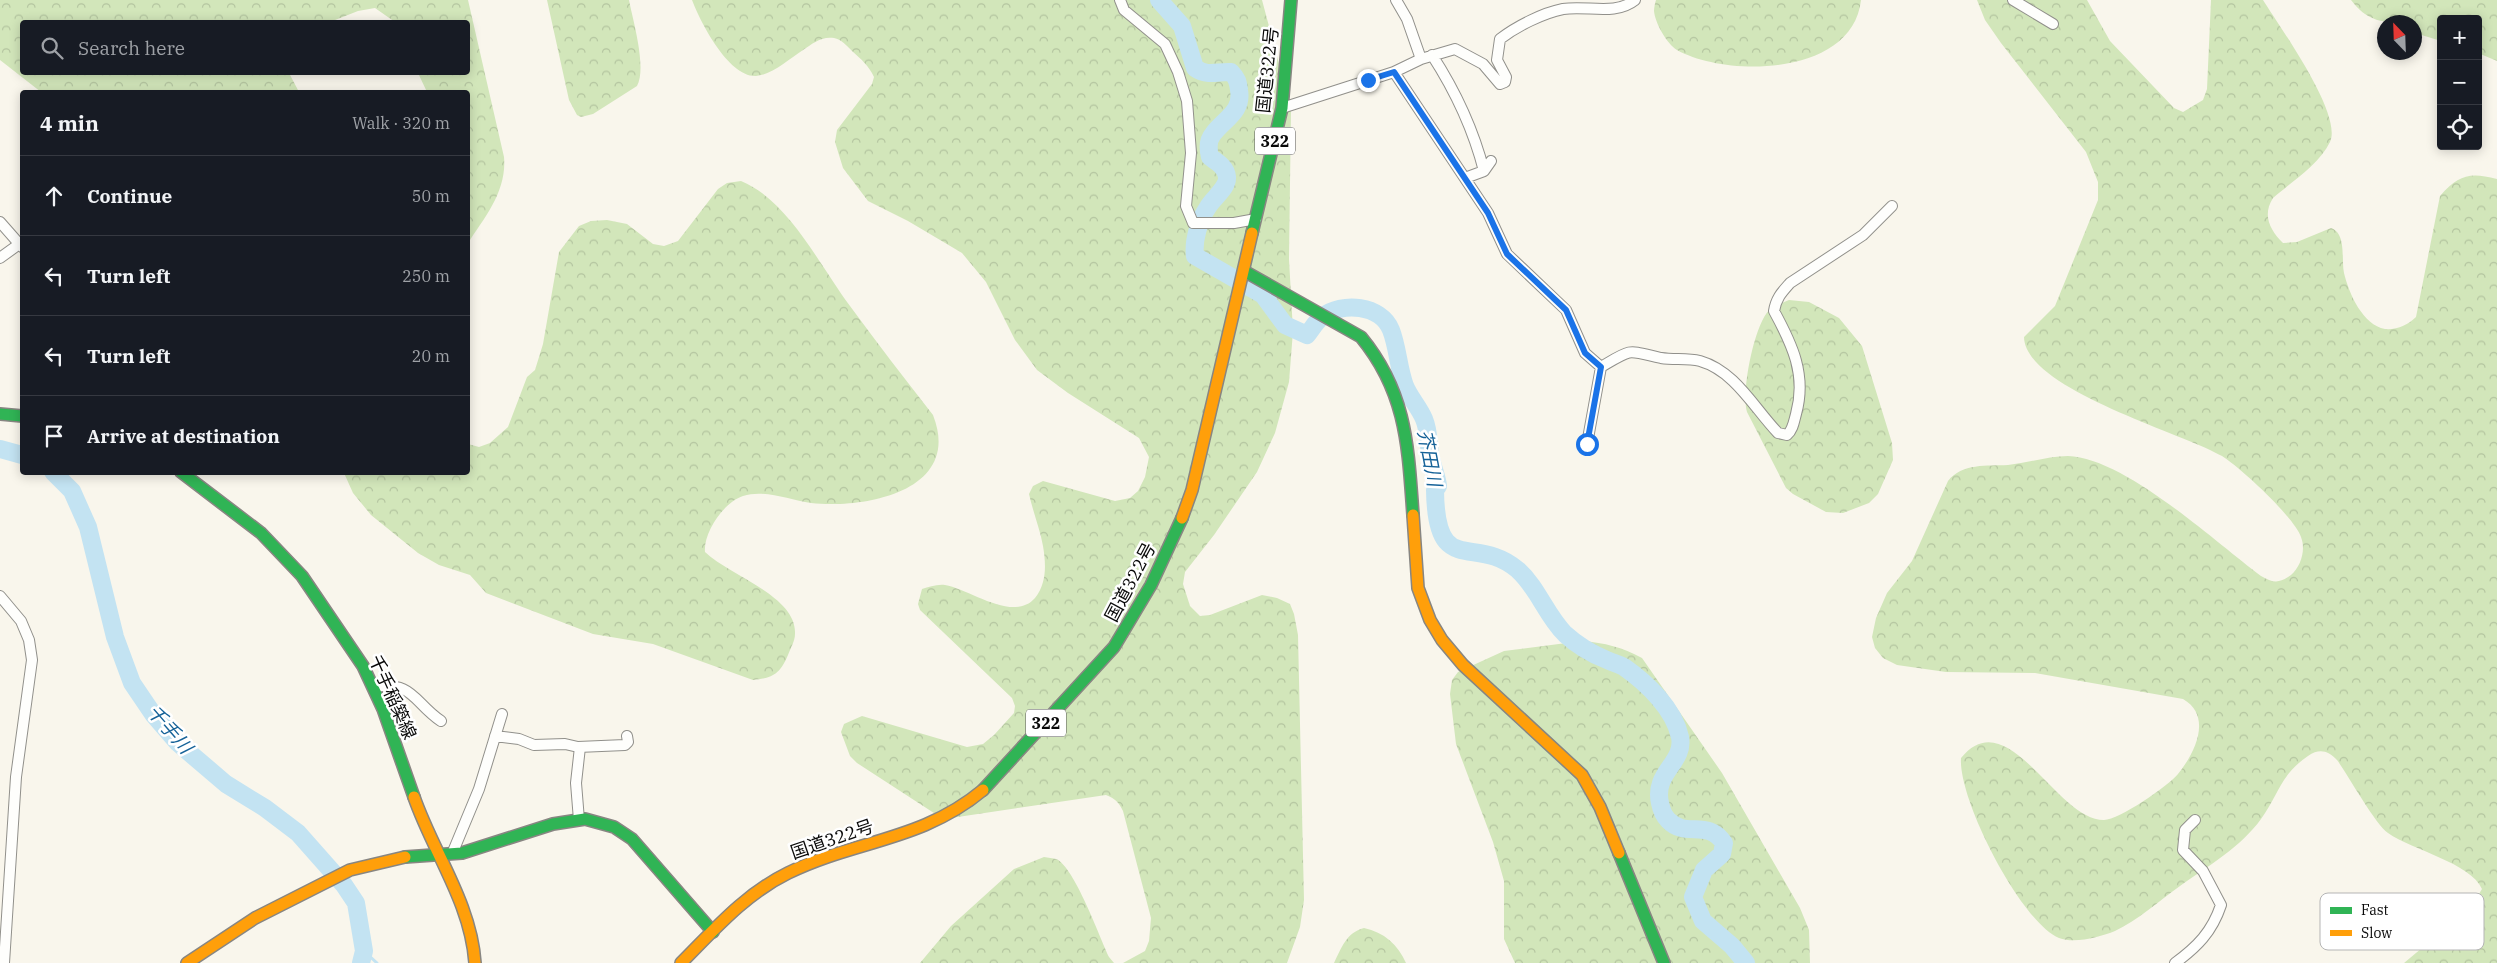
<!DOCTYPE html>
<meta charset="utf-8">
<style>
:root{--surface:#171b24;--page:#242831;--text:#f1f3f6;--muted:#9ea1a6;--line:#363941}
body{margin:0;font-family:"IBM Plex Serif","Noto Sans JP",serif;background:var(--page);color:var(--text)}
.controls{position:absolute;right:15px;top:15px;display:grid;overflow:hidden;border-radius:5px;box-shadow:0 2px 12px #0003}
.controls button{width:45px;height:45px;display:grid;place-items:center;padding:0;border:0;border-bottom:1px solid var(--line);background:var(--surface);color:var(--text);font:25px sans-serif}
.compass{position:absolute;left:2377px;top:15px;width:45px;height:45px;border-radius:50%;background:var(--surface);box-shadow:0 2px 12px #0003;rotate:337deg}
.stop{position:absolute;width:15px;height:15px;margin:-11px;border:4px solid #1a73e8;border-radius:50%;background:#fff}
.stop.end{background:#1a73e8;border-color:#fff;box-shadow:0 1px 5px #0008}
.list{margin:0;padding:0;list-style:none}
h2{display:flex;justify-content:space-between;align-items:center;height:65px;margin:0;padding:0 20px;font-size:21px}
h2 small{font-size:16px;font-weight:400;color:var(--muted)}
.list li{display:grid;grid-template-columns:32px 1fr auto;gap:15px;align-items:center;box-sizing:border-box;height:80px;padding:0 20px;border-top:1px solid var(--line)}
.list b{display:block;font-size:19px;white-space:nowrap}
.list em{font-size:16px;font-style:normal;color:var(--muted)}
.icon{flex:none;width:28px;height:28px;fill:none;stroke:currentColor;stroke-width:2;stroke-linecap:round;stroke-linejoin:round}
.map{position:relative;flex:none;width:2497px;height:963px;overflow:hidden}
.search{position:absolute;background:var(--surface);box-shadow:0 2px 12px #0003;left:20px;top:20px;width:450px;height:55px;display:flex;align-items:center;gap:12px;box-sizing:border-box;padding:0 18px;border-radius:5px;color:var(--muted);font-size:19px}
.panel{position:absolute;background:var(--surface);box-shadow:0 2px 12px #0003;left:20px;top:90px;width:450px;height:385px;border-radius:5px}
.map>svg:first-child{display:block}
.forest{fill:url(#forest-crowns)}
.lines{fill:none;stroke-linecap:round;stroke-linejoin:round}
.stream{stroke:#c3e3f2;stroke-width:3}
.river{stroke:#c3e3f2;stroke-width:18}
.street-casing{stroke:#91908b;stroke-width:12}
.fast-casing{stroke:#888682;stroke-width:14}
.slow-casing{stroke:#888682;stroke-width:14}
.street{stroke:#fefefc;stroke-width:10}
.fast{stroke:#30b455;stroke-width:11}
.slow{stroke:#ff9f0a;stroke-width:11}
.route{stroke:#1a73e8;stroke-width:6}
.labels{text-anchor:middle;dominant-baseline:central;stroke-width:5;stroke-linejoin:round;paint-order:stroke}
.shield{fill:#fff;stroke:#535353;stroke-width:1}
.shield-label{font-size:16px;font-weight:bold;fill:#090909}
.street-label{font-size:18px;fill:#090909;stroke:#fff}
.water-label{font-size:19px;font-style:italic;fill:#156298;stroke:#fff}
.key{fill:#fff;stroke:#b5b5b5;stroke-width:1}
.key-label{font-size:14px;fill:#090909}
</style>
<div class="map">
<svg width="2497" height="963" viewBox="0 0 2497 963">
<defs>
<pattern id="forest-crowns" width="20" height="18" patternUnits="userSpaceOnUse" patternTransform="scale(1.25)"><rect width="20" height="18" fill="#d2e6ba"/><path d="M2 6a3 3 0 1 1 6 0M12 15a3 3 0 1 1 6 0" fill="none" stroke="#b3c49f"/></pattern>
</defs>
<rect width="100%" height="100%" fill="#f9f6ec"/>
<!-- forest -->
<path class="forest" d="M0 0H468L504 157C507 191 485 217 468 243V92H427L418 73 468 72V22H395L375 8 358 11 330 22H22V72L289 73 299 92H41L0 60Z
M547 0H629C633 21 647 67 637 86L593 114 581 117 577 115 569 100Z
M692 0H1262L1291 109 1289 259 1293 331 1289 382 1275 433 1257 472 1214 535 1185 572 1183 584 1190 606 1200 616 1210 615 1262 595 1277 598 1290 604 1294 614 1298 635 1304 900 1300 927 1287 963H1123L1145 951 1149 941 1151 918 1123 811C1119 803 1116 799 1106 795L951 818 937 815 857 763 850 756 841 732 844 724 862 716 967 747 983 744 994 735 1014 713 1015 706 1012 698 920 610 918 604 922 589C929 587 937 584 945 585 970 589 1013 623 1035 598 1047 583 1046 564 1043 546 1040 529 1033 512 1029 494L1033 486 1043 481 1115 501 1130 498 1138 491 1145 477 1149 457 1139 438 1068 393 1037 370 1015 340 986 282 962 253 908 221 868 201 843 168 835 142 837 130 872 84 874 77C869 66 861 59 852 51 847 46 841 39 834 38 821 36 812 44 803 50 789 59 772 75 756 76 728 77 700 21 692 0Z
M1656 0H1861C1853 76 1727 78 1677 50 1667 44 1655 23 1654 11 1654 8 1655 3 1656 0Z
M1977 0H2087L2110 41 2174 108 2183 112 2203 100 2207 89 2211 0H2263C2279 26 2343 114 2330 142 2319 165 2291 182 2273 198 2262 215 2270 230 2283 243L2297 242 2331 228C2347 234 2341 259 2344 273 2349 294 2363 325 2385 329 2397 330 2408 325 2416 317L2440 196C2459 175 2469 172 2497 179V963H2404L2471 907 2482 889C2471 863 2412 850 2388 833 2375 824 2348 775 2337 760 2328 751 2320 748 2308 756 2280 775 2279 794 2261 819 2241 847 2208 866 2180 886 2159 901 2138 920 2115 931 2100 937 2075 944 2059 938 2020 921 1958 799 1961 758 2008 700 2056 820 2104 820 2119 820 2168 786 2178 774 2195 753 2213 716 2183 699L2035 673 1946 672 1897 665 1883 658 1875 648 1872 637 1876 618 1887 593 1912 561 1948 481C1962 463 1987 466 2008 465 2028 463 2049 456 2068 456 2125 458 2214 541 2261 576 2273 583 2279 584 2291 575 2301 566 2306 550 2301 537 2294 517 2241 468 2222 456 2183 433 2025 389 2024 337L2055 306 2098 200V182L2086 152 2001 43 1985 20Z
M2351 0H2497V61L2478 53V19H2441V41L2415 33 2414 22C2386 22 2370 25 2351 0Z
M741 181C788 200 820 266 850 306 877 343 905 379 933 415 963 491 865 509 811 503 789 500 765 489 743 496 724 502 703 533 705 552 730 576 797 596 795 634 795 641 790 649 788 655 780 674 773 678 753 680L653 644 593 634 486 593 470 575 439 565 418 553 371 515 353 493 344 473 468 472V444L479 447 490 443 508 427 527 377 535 370 543 344 559 252 579 226 591 221 607 220 627 224 653 244 664 246 678 241 718 189 727 183Z
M1789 300 1809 302 1839 318 1862 346 1892 443 1893 460 1878 494 1869 503 1843 513 1826 512 1793 494 1786 488 1747 412C1741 392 1754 326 1769 310 1773 305 1783 303 1789 300Z
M1582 641C1605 643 1622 647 1642 658L1722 773 1800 908 1809 930 1810 963H1515L1504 939V881L1493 842 1456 744 1450 694 1452 680 1458 672 1504 651Z
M1044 857C1048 858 1053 858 1056 859 1074 866 1100 938 1109 957L1114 963H920L951 926 1014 869Z
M1364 928C1384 932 1398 945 1406 963H1334C1342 947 1346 933 1364 928Z"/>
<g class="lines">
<!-- stream -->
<path class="stream" d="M364 951 377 963"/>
<!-- river -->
<path class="river" d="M1159 0 1182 26 1195 68C1208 77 1218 71 1231 72 1237 78 1238 82 1239 90 1243 112 1224 119 1213 134 1207 141 1208 149 1210 157 1217 162 1226 167 1227 177 1228 188 1213 198 1208 207 1199 220 1193 241 1195 256L1263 295 1285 325 1307 335C1312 329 1316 321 1322 317 1342 301 1381 305 1391 330 1398 348 1398 367 1405 386 1410 398 1419 407 1424 419 1429 431 1428 441 1430 453 1431 464 1437 475 1438 486L1435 490C1436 580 1475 533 1518 570 1538 588 1546 615 1565 634 1577 645 1592 654 1607 660 1613 663 1619 664 1624 667 1647 683 1674 709 1680 737 1685 763 1653 772 1660 803 1661 808 1664 816 1668 820 1686 839 1707 818 1724 843L1722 854 1704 870 1693 897 1703 921 1732 946 1746 963
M0 449 22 455
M53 472 72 491 88 527 115 637 132 683 153 714 178 743 226 784 265 808 298 833 344 885 356 903 364 951 361 963"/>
<defs>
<path id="street" d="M1120 0 1124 10 1165 44 1178 72 1187 101 1191 153 1186 206 1193 223H1234L1256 219
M1396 0 1407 19 1421 59
M2013 0 2053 24
M1432 55C1456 92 1473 128 1484 171
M1394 72 1488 213 1507 254 1566 310 1585 353 1601 367
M1282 108 1394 72 1421 59 1455 49 1483 64 1500 84 1505 82 1506 77 1497 60 1500 39C1517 26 1543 13 1563 9 1587 5 1615 16 1635 0
M1465 178 1484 171 1491 161
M0 222 22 247
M0 258 22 242
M1601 367C1633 348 1626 350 1661 358 1674 360 1687 358 1700 361 1735 371 1754 408 1778 433L1787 435C1793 430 1794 421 1796 414 1807 375 1792 344 1774 311 1776 298 1782 292 1790 283L1863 235 1892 206
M1587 444 1601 367
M0 596 21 621 29 640 32 660 16 777 4 963
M373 687C414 681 413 702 441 721
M495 736 519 739 534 745 565 744 578 747 625 745 628 742 627 736
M579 820 576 783 580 747
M452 854 479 789 502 714
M2175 963C2197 947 2212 932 2221 905L2203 871 2183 850 2185 830 2195 820"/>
<path id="fast" d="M1252 233 1282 108 1291 0
M1244 271 1361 337C1407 393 1408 447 1413 515
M0 414 22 416
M181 472 261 533 302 576 363 666 383 709 414 797
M983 790 1114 647 1151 585 1182 518
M1619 853 1664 963
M405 857 462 853 553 824 585 819 614 827 632 839 713 932"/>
<path id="slow" d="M1413 515 1418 588 1430 620 1442 640 1463 665 1582 775 1600 807 1619 853
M1182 518 1192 490 1252 233
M414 797C433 852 471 903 475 963
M187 963 255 918 350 870 405 857
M681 963C714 930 745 894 788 873 855 840 922 841 983 790"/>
</defs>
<!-- street casing -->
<use href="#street" class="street-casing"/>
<!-- fast casing -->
<use href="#fast" class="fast-casing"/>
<!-- slow casing -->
<use href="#slow" class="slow-casing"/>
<!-- street -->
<use href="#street" class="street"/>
<!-- fast -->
<use href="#fast" class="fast"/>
<!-- slow -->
<use href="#slow" class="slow"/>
</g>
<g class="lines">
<!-- route -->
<path class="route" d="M1368 80 1394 72 1488 213 1507 254 1566 310 1585 353 1601 367 1587 444"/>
</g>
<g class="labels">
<!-- shield labels -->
<g class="shield">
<rect x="1255" y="127.5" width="40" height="27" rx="4"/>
<rect x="1026" y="709.5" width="40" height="27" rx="4"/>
</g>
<g class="shield-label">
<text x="1275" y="141">322</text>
<text x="1046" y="723">322</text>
</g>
<!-- street labels -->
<g class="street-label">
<text transform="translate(1267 70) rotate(-84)">国道322号</text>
<text transform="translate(1130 582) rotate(-62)">国道322号</text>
<text transform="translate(393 697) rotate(66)">千手稲築線</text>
<text transform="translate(832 839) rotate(-19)">国道322号</text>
</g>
<!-- water labels -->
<g class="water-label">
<text transform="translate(1430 458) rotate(79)">芥田川</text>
<text transform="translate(170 729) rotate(49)">千手川</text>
</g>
</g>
<!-- legend -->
<rect x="2320" y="893" width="164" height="57" rx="8" class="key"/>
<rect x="2330" y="907" width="22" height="7" fill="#30b455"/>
<rect x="2330" y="930" width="22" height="6" fill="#ff9f0a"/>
<g class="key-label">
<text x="2361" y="915">Fast</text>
<text x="2361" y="938">Slow</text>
</g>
</svg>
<div class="controls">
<button>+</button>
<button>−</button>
<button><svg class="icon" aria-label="locate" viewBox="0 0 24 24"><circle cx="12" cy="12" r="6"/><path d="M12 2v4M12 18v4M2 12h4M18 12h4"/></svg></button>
</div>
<svg class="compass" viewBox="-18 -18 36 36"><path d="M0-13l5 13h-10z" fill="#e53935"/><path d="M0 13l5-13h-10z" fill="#9ea1a6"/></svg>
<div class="stop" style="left:1587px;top:444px"></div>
<div class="stop end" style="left:1368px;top:80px"></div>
<div class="search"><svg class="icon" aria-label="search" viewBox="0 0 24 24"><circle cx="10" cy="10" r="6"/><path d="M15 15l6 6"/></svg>Search here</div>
<section class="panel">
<h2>4 min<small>Walk · 320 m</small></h2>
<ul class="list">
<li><svg class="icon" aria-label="ahead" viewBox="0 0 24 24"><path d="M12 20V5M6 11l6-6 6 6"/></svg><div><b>Continue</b></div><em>50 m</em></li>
<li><svg class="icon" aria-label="left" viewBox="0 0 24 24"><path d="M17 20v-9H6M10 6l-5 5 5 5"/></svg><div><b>Turn left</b></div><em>250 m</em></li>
<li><svg class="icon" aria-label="left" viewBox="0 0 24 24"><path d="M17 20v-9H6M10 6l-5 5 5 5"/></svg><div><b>Turn left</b></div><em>20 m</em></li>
<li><svg class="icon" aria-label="arrive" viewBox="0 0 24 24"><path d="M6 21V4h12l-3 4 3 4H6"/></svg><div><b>Arrive at destination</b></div></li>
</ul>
</section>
</div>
